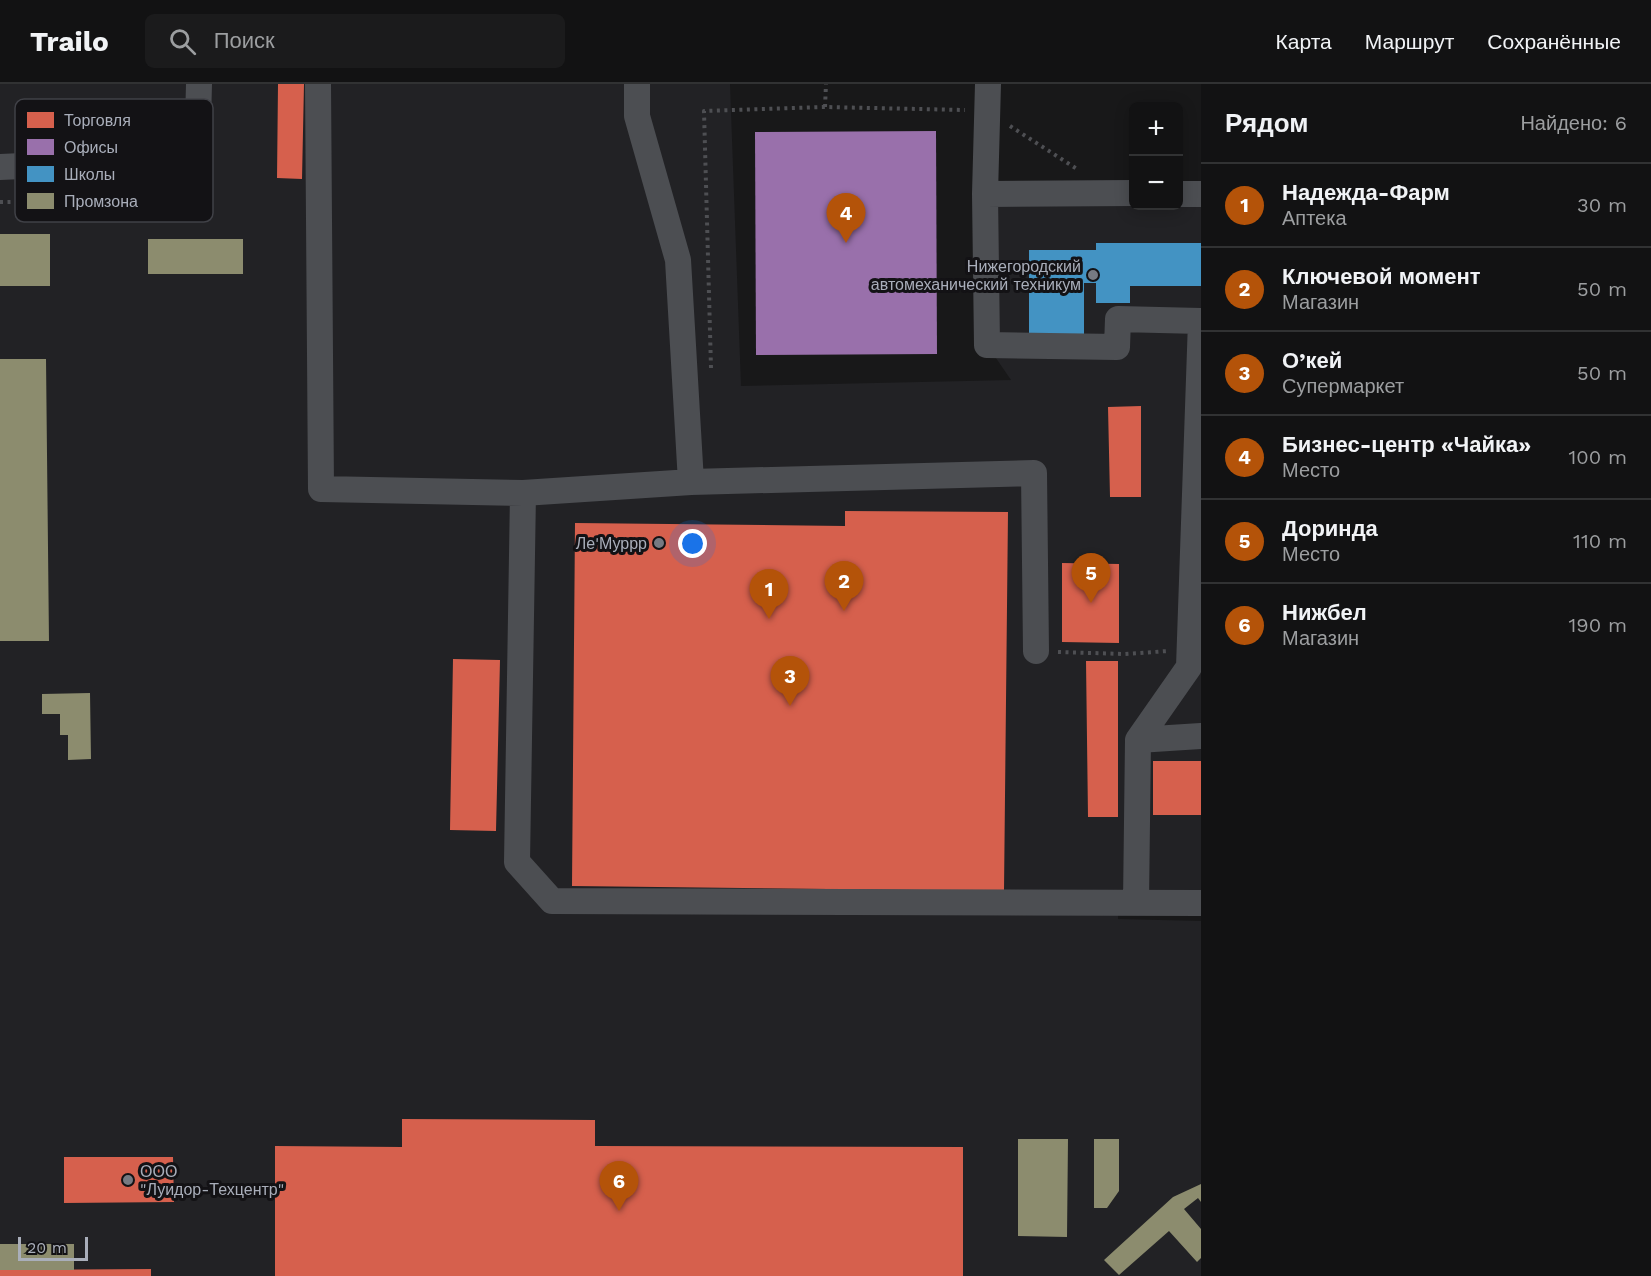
<!DOCTYPE html>
<html lang="ru">
<meta charset="utf-8">
<style>
:root{--surface:#121213;--page:#1b1b1c;--text:#f1f3f6;--muted:#9c9ea0;--line:#313233;--accent:#b45309}
body{margin:0;font-family:"Work Sans",sans-serif;background:var(--page);color:var(--text)}
.controls{position:absolute;right:18px;top:18px;display:grid;overflow:hidden;border-radius:9px;box-shadow:0 3px 15px #0003}
.controls button{width:54px;height:54px;display:grid;place-items:center;padding:0;border:0;border-bottom:2px solid var(--line);background:var(--surface);color:var(--text);font:30px sans-serif}
.scale{position:absolute;left:18px;bottom:15px;width:70px;box-sizing:border-box;padding-left:6px;border:3px solid #a9aeba;border-top:0;font-size:16px;line-height:21px;white-space:nowrap;color:#a9aeba;-webkit-text-stroke:4px #131215;paint-order:stroke}
.you{position:absolute;left:693px;top:460px;width:21px;height:21px;margin:-15px;border:4px solid #fff;border-radius:50%;background:#1a73e8;box-shadow:0 0 0 9px #1a73e833}
.badge{display:grid;place-items:center;width:39px;height:39px;border-radius:50%;background:var(--accent);color:#fff;font-size:20px;font-weight:700}
.pin{position:absolute;translate:-50% -50px;filter:drop-shadow(0 2px 3px #0008)}
.pin::after{content:'';position:absolute;top:32px;width:21px;height:18px;background:inherit;clip-path:polygon(0 0,100% 0,50% 100%)}
.list{margin:0;padding:0;list-style:none}
h2{display:flex;justify-content:space-between;align-items:center;height:78px;margin:0;padding:0 24px;font-size:26px}
h2 small{font-size:20px;font-weight:400;color:var(--muted)}
.list li{display:grid;grid-template-columns:39px 1fr auto;gap:18px;align-items:center;box-sizing:border-box;height:84px;padding:0 24px;border-top:2px solid var(--line)}
.list b{display:block;font-size:22px;white-space:nowrap}
.list p{margin:0;font-size:20px;white-space:nowrap;color:var(--muted)}
.list em{font-size:20px;font-style:normal;color:var(--muted)}
.icon{flex:none;width:33px;height:33px;fill:none;stroke:currentColor;stroke-width:2;stroke-linecap:round;stroke-linejoin:round}
.map{position:relative;flex:none;width:1201px;height:1192px;overflow:hidden}
header{display:flex;align-items:center;gap:36px;box-sizing:border-box;height:84px;padding:0 30px;background:var(--surface);border-bottom:2px solid var(--line)}
header strong{font-size:28px}
nav{display:flex;gap:33px;margin-inline-start:auto;font-size:21px}
.search{width:420px;height:54px;background:var(--page);display:flex;align-items:center;gap:15px;box-sizing:border-box;padding:0 21px;border-radius:9px;color:var(--muted);font-size:22px}
main{display:flex}
aside{flex:1;background:var(--surface)}
.map>svg:first-child{display:block}
.built{fill:#222225}
.shops{fill:#d6604d}
.offices{fill:#9970ab}
.schools{fill:#4393c3}
.industry{fill:#8c8c6e}
.lines{fill:none;stroke-linecap:round;stroke-linejoin:round}
.path{stroke:#4e4f53;stroke-width:4;stroke-dasharray:3 4.5;stroke-linecap:butt}
.minor{stroke:#4c4e52;stroke-width:26}
.poi-dot{fill:#767a82;stroke:#131215;stroke-width:2}
.labels{text-anchor:middle;dominant-baseline:central;stroke-width:6;stroke-linejoin:round;paint-order:stroke}
.poi-label{font-size:16px;fill:#a9aeba;stroke:#131215;text-anchor:end}
.key{fill:#131215;stroke:#404147;stroke-width:1.5}
.key-label{font-size:16px;fill:#a9aeba}
</style>
<header>
<strong>Trailo</strong>
<div class="search"><svg class="icon" aria-label="search" viewBox="0 0 24 24"><circle cx="10" cy="10" r="6"/><path d="M15 15l6 6"/></svg>Поиск</div>
<nav><a>Карта</a><a>Маршрут</a><a>Сохранённые</a></nav>
</header>
<main>
<div class="map">
<svg width="1201" height="1192" viewBox="0 0 1201 1192">
<rect width="100%" height="100%" fill="#181819"/>
<!-- built -->
<path class="built" d="M0 0H730L741 302 1011 296 987 261 985 110 1134 122H1178L1201 110V819H1118V835L1201 837V1192H0Z"/>
<!-- shops -->
<path class="shops" d="M278 0H304L302 95 277 94Z
M1141 322V413H1110L1108 323Z
M845 427 1008 428 1004 807 572 802 575 439 845 442Z
M1062 479 1119 480V559L1062 558Z
M453 575 500 576 496 747 450 746Z
M1086 577H1118V733H1088Z
M1153 677H1201V731H1153Z
M402 1035 595 1036V1062L963 1063V1192H275V1062L402 1063Z
M64 1073H173L174 1118 64 1119Z
M151 1185V1192H0V1186Z"/>
<!-- offices -->
<path class="offices" d="M936 47 937 270 756 271 755 48Z"/>
<!-- schools -->
<path class="schools" d="M1096 159H1201V202H1130V219H1096V199H1084V254H1029V166H1096Z"/>
<!-- industry -->
<path class="industry" d="M0 150H50V202H0Z
M148 155H243V190H148Z
M0 275H46L49 557H0Z
M90 609 91 675 68 676V651H60V630H42V610Z
M1018 1055H1068L1067 1153 1018 1152Z
M1094 1055H1119V1107L1107 1124H1094Z
M1201 1100V1118L1198 1114 1184 1125 1201 1145V1174L1197 1178 1169 1147 1119 1191 1104 1176 1173 1113Z
M0 1160H74V1186H0Z"/>
<g class="lines">
<!-- path -->
<path class="path" d="M825 23 826 0
M1010 42 1077 85
M0 118 173 116
M711 284 704 27 825 23 965 26
M1058 568 1125 570 1168 567"/>
<!-- minor -->
<path class="minor" d="M318 0 321 405 523 409 517 778 552 817 1201 819
M0 83 198 74
M1134 109 985 110 987 261 1117 263 1118 235 1201 237
M985 110 988 0
M1178 110H1201
M196 116 199 0
M691 398 1034 389 1036 567
M523 409 691 398 678 176 637 32V0
M1138 656 1201 652
M1136 819 1138 656 1189 583 1201 237"/>
</g>
<!-- markers -->
<g class="poi-dot">
<circle cx="1093" cy="191" r="6"/>
<circle cx="659" cy="459" r="6"/>
<circle cx="128" cy="1096" r="6"/>
</g>
<g class="labels">
<!-- poi labels -->
<g class="poi-label">
<text x="1081" y="182">Нижегородский<tspan x="1081" dy="18">автомеханический техникум</tspan></text>
<text x="647" y="459">Ле'Муррр</text>
<text x="140" y="1087" text-anchor="start">ООО<tspan x="140" dy="18">"Луидор-Техцентр"</tspan></text>
</g>
</g>
<!-- legend -->
<rect x="15" y="15" width="198" height="123" rx="9" class="key"/>
<rect x="27" y="28" width="27" height="16" fill="#d6604d"/>
<rect x="27" y="55" width="27" height="16" fill="#9970ab"/>
<rect x="27" y="82" width="27" height="16" fill="#4393c3"/>
<rect x="27" y="109" width="27" height="16" fill="#8c8c6e"/>
<g class="key-label">
<text x="64" y="42">Торговля</text>
<text x="64" y="69">Офисы</text>
<text x="64" y="96">Школы</text>
<text x="64" y="123">Промзона</text>
</g>
</svg>
<div class="controls">
<button>+</button>
<button>−</button>
</div>
<div class="scale">20 m</div>
<div class="you"></div>
<div class="pin badge" style="left:769px;top:535px">1</div>
<div class="pin badge" style="left:844px;top:527px">2</div>
<div class="pin badge" style="left:790px;top:622px">3</div>
<div class="pin badge" style="left:846px;top:159px">4</div>
<div class="pin badge" style="left:1091px;top:519px">5</div>
<div class="pin badge" style="left:619px;top:1127px">6</div>
</div>
<aside>
<h2>Рядом<small>Найдено: 6</small></h2>
<ul class="list">
<li><span class="badge">1</span><div><b>Надежда-Фарм</b><p>Аптека</p></div><em>30 m</em></li>
<li><span class="badge">2</span><div><b>Ключевой момент</b><p>Магазин</p></div><em>50 m</em></li>
<li><span class="badge">3</span><div><b>О’кей</b><p>Супермаркет</p></div><em>50 m</em></li>
<li><span class="badge">4</span><div><b>Бизнес-центр «Чайка»</b><p>Место</p></div><em>100 m</em></li>
<li><span class="badge">5</span><div><b>Доринда</b><p>Место</p></div><em>110 m</em></li>
<li><span class="badge">6</span><div><b>Нижбел</b><p>Магазин</p></div><em>190 m</em></li>
</ul>
</aside>
</main>
